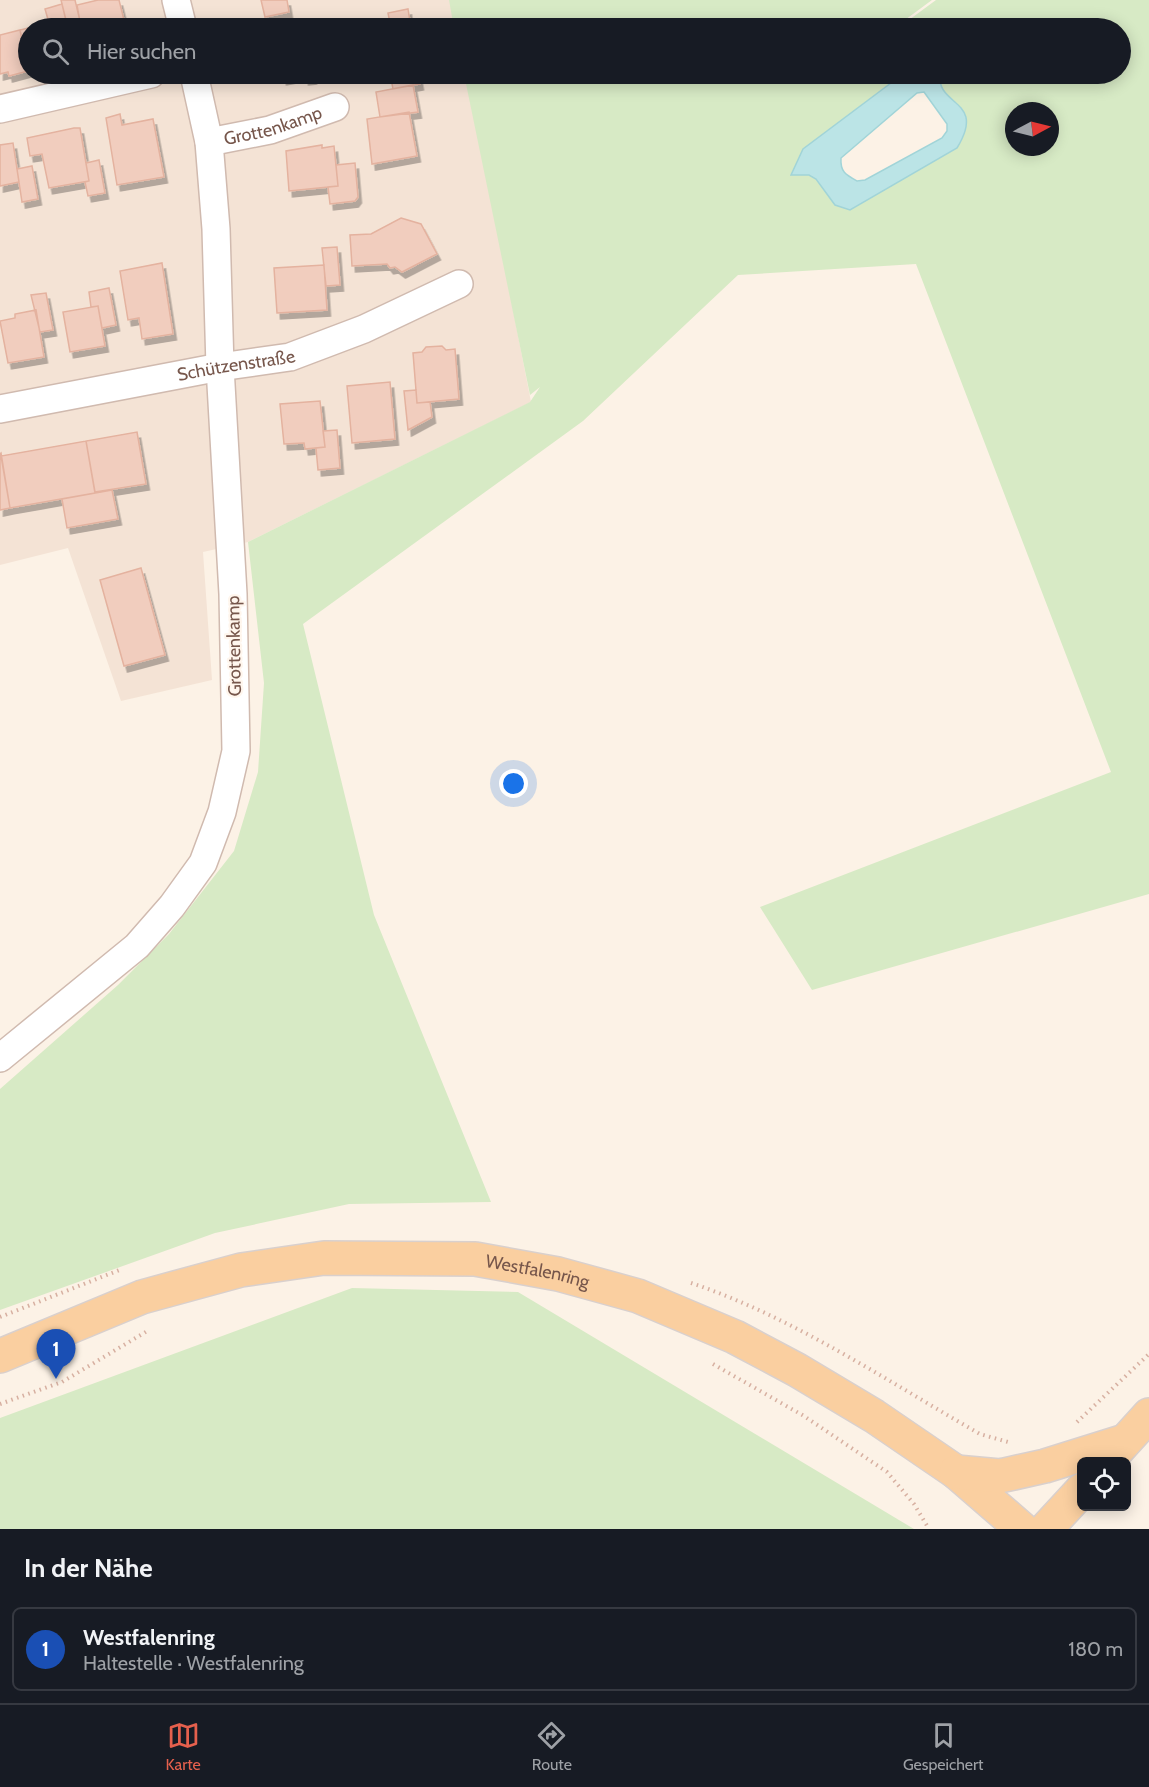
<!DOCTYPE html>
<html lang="de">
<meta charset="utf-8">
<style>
:root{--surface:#171b24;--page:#242831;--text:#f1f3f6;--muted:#9ea1a6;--line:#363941;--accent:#e5604d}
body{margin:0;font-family:Cabin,sans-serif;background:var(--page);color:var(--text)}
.controls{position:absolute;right:18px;bottom:18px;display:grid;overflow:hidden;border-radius:9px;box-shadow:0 3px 15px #0003}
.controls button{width:54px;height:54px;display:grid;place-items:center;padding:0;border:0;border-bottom:2px solid var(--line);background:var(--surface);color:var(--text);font:30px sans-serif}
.compass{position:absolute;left:1005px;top:102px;width:54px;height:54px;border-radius:50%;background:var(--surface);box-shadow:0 3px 15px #0003;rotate:83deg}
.you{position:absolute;left:514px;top:784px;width:21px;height:21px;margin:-15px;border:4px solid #fff;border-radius:50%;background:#1a73e8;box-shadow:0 0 0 9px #1a73e833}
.badge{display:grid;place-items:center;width:39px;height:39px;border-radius:50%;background:var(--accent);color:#fff;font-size:20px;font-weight:700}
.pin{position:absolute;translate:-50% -50px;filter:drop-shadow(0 2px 3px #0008)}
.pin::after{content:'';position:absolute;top:32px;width:21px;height:18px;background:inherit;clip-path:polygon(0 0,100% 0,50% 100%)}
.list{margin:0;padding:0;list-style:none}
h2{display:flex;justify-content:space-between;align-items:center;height:78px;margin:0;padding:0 24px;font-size:26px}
h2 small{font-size:20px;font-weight:400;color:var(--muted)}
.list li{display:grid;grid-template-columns:39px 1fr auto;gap:18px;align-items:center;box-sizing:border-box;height:84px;margin:0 12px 12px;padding:0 12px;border:2px solid var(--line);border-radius:9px}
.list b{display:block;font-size:22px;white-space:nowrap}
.list p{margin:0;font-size:20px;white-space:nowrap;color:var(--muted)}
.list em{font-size:20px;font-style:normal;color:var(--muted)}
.icon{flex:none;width:33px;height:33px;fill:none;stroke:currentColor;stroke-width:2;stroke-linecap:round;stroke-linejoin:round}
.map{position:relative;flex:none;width:1149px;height:1529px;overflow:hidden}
.search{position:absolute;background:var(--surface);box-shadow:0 3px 15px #0003;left:18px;right:18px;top:18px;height:66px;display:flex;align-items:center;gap:15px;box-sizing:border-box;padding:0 21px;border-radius:33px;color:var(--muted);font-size:22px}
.sheet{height:174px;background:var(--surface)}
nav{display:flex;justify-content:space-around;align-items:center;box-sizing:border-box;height:84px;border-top:2px solid var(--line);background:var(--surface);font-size:16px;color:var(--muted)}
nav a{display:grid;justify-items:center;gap:3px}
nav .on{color:var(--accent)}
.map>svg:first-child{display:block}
.residential{fill:#f4e3d5}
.green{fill:#d7eac5;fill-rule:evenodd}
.water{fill:#bbe4e6;stroke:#a1d4d8;stroke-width:1.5;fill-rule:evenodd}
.building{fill:#f1cdbe;stroke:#e4b29f;stroke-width:1.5;filter:url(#shadow)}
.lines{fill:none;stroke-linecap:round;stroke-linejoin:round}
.minor-casing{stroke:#d0baaf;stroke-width:30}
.major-casing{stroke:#d9d0cd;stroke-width:36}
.path{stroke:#d7b0a1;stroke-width:4;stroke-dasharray:1.5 4.5;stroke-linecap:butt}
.minor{stroke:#fff;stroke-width:27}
.major{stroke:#facfa0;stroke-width:33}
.labels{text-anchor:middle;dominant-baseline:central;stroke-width:4.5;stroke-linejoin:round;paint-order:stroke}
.street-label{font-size:18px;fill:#76564b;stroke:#fff6ed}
</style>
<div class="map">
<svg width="1149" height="1529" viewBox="0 0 1149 1529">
<defs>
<filter id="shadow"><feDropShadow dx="3.5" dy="6" stdDeviation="0" flood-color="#0004"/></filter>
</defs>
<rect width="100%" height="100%" fill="#fcf2e6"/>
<!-- residential -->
<path class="residential" d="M0 0H452L458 28H28V74H467L531 402 248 542 203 552 212 680 121 701 68 548 0 565Z"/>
<!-- green -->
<path class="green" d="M449 0H932L894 28H454Z
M936 0H1149V894L812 990 760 907 1111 772 916 264 738 275 583 421 303 624 374 915 491 1202 349 1204 215 1233 0 1310V1089L118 985 169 934 234 851 258 772 264 683 248 542 530 402 540 387 530 395 464 74H835L824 84 838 74H1120V28H898ZM924 92 947 124V131L942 138 865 180 857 181C846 175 840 172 841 158L917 93ZM1014 111H1050V147H1014Z
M352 1288 518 1292 914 1529H0V1418Z"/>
<!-- water -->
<path class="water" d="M903 74H940C936 107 987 99 957 148L850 210 835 205 816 179 809 175H791L803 149ZM924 92 947 124V131L942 138 865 180 857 181C846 175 840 172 841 158L917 93Z"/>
<!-- building -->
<path class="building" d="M61 0H75L80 21 67 25Z
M98 0H119L126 28H81L77 5Z
M261 0H287L289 12 265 17Z
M62 4 68 28H54L53 22 49 23 45 9Z
M408 9 411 28H373V26L390 23 388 13Z
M53 22 54 28H28V65L20 30Z
M337 22 338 28H317L316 26Z
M20 30 28 71 9 76 8 72 0 74V35Z
M282 74H312L313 78 305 79V75L283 79Z
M390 74H418L420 84 393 89Z
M413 85 418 112 380 117 376 92Z
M409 112 417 156 372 164 367 119Z
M120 114 122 125 153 119 164 177 117 185 106 118Z
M74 128H80L89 181 49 188 42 154 30 156 27 138Z
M13 143 19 182 0 186V145Z
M322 145V148L334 146 338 186 289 191 286 151Z
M99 160 105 193 88 196 85 182 89 181 86 163Z
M355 163 358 197 355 201 330 204 328 187 338 186 336 165Z
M32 166 38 199 22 202 17 169Z
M401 218 421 224 437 254 402 272 395 267 390 268 387 264 352 266 350 235 371 234Z
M337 247 340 285 326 286 322 248Z
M162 263 173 334 142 339 139 318 128 320 120 271Z
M324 265 327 310 277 313 274 268Z
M109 288 116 325 102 328 98 306 91 307 89 292Z
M46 293 53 330 40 332 31 295Z
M98 306 105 346 70 352 63 312Z
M36 310 44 357 8 363 0 321 15 318V314Z
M442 346 446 350 455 349 459 399 417 403 413 353 422 352 426 347Z
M390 382 395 439 352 443 347 386Z
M416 390 417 403 430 402 432 417 408 430 404 391Z
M320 401 325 447 305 449 304 443 284 444 280 404Z
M337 430 340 468 318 470 316 448 325 447 323 431Z
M137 432 146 484 95 492 86 441Z
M86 441 95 493 10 508 1 456Z
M1 453 10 508 0 510V454Z
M112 490 118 519 67 528 62 499Z
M141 568 165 655 124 666 100 580Z"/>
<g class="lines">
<defs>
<g id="minor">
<path d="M176 0 183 28"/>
<path d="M0 109 151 74"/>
<path id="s1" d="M209 142 270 130 335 107"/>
<path id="s2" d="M0 409 220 367 290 357 364 329 459 284"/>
<path d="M0 1058 137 946 172 906 203 863 222 812 236 751 233 594 220 367 216 229 209 142 194 74"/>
</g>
<g id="major">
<path id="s3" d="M0 1356 142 1297 241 1270 324 1258 475 1259 558 1274 638 1296 735 1337 797 1370 874 1416 956 1472 1022 1529"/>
<path d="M1110 1458 1149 1415"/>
<path d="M956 1472 1000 1476 1045 1466 1125 1441"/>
<path d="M1046 1529 1082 1490"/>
</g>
</defs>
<!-- minor casing -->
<use href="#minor" class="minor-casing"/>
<!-- major casing -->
<use href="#major" class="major-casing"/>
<!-- path -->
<path class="path" d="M691 1283C793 1317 887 1381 980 1434L1008 1442
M0 1317 122 1269
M713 1364 804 1416 887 1472 914 1504 929 1529
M0 1404 62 1382 149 1330
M1077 1422 1149 1354"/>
<!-- minor -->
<use href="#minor" class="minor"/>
<!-- major -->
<use href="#major" class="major"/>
</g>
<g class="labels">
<!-- street labels -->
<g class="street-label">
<text stroke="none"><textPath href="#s1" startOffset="66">Grottenkamp</textPath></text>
<text stroke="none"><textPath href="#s2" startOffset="240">Schützenstraße</textPath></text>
<text transform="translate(234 646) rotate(-91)">Grottenkamp</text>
<text stroke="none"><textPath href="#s3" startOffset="555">Westfalenring</textPath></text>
</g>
</g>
</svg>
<div class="controls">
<button><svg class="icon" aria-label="locate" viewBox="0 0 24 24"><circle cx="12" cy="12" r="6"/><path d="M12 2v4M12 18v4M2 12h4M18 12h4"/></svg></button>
</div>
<svg class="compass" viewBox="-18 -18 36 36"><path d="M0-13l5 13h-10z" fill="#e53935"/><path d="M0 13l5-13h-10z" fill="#9ea1a6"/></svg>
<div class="you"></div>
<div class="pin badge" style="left:56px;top:1379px;background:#1a4fb4">1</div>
<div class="search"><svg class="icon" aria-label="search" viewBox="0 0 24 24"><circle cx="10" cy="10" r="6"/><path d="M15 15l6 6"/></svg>Hier suchen</div>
</div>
<section class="sheet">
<h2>In der Nähe<small></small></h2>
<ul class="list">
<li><span class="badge" style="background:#1a4fb4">1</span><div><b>Westfalenring</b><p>Haltestelle · Westfalenring</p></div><em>180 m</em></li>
</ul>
</section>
<nav>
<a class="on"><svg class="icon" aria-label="map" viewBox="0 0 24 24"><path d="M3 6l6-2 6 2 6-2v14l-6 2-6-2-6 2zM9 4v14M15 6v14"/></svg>Karte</a>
<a><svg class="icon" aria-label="directions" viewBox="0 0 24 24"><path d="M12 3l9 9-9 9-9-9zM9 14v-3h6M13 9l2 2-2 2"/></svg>Route</a>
<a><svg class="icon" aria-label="saved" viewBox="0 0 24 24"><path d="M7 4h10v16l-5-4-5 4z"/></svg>Gespeichert</a>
</nav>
